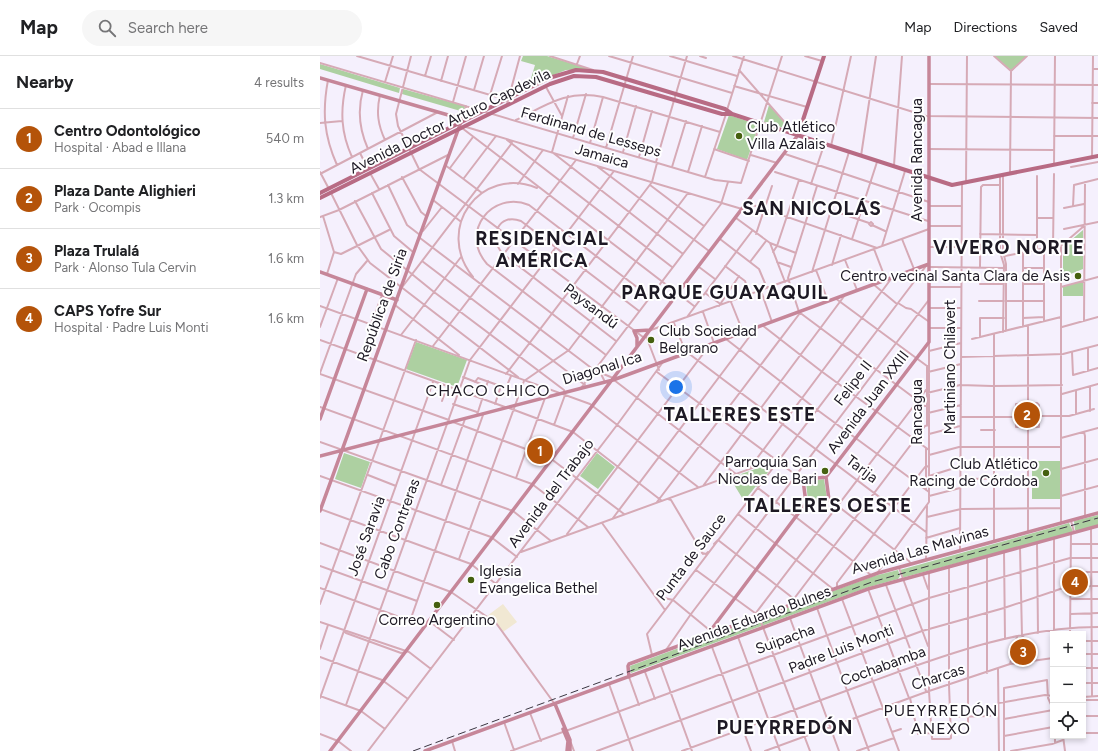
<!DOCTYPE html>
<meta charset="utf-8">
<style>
:root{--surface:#fff;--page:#f6f6f6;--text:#202124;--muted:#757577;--line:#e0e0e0;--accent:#b45309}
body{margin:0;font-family:Figtree,sans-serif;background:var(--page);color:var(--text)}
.controls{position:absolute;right:12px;bottom:12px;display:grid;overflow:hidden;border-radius:0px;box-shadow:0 2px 6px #0003}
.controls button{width:36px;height:36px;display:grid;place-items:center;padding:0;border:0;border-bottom:1px solid var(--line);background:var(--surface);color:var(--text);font:20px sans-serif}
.you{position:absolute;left:356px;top:331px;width:14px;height:14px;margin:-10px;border:3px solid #fff;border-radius:50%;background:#1a73e8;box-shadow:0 0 0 6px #1a73e833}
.badge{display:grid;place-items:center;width:26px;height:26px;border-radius:50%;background:var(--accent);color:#fff;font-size:13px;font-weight:700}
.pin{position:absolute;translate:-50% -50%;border:2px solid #fff;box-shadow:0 1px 4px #0006}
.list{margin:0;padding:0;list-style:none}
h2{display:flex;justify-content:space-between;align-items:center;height:52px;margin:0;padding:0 16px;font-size:17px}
h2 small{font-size:13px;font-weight:400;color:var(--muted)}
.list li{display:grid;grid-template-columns:26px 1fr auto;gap:12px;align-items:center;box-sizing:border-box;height:60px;padding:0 16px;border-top:1px solid var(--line)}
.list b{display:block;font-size:15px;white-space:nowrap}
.list p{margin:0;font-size:13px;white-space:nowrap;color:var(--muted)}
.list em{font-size:13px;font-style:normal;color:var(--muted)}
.icon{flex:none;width:22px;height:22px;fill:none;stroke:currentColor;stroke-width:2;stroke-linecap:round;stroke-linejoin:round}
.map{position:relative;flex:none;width:778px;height:695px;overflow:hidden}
header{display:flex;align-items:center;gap:24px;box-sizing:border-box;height:56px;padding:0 20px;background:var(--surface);border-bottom:1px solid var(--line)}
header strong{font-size:19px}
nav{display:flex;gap:22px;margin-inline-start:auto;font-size:14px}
.search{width:280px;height:36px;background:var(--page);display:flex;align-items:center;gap:10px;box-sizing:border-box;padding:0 14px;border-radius:22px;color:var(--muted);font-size:15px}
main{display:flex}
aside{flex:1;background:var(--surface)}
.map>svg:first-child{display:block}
.medical{fill:#f1e8d3}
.green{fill:#add0a1}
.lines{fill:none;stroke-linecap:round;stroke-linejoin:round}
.street{stroke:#d6aab6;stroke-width:2}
.secondary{stroke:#c68699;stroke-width:3.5}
.primary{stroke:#b86b84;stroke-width:4}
.rail{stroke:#3b3742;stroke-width:1;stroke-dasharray:8 4;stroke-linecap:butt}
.poi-dot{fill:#45600f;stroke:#fff;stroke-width:1.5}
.labels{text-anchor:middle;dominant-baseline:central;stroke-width:4;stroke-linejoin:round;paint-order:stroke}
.street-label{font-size:15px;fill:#1d1924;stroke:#fff}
.poi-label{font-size:15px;fill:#1d1924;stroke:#fff;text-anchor:start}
.neighbourhood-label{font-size:16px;letter-spacing:1px;fill:#1d1924;stroke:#fff}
.district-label{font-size:19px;font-weight:bold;letter-spacing:1px;fill:#1d1924;stroke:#fff}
</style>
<header>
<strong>Map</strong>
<div class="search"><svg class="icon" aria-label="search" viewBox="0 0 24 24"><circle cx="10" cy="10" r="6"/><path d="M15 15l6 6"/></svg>Search here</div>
<nav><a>Map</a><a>Directions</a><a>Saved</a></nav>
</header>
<main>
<aside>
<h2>Nearby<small>4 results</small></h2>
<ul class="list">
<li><span class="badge">1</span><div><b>Centro Odontológico</b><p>Hospital · Abad e Illana</p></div><em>540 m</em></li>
<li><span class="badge">2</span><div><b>Plaza Dante Alighieri</b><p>Park · Ocompis</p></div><em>1.3 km</em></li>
<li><span class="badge">3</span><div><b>Plaza Trulalá</b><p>Park · Alonso Tula Cervin</p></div><em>1.6 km</em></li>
<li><span class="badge">4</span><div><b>CAPS Yofre Sur</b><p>Hospital · Padre Luis Monti</p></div><em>1.6 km</em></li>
</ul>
</aside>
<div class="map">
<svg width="778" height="695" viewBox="0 0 778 695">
<rect width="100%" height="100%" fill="#f5f0fd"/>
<!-- medical -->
<path class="medical" d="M183 548 197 566 183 576 176 566 167 560Z"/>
<!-- green -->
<path class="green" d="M203 0H227L270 13 246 14 209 29 215 9 201 5Z
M674 0H707L692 15Z
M0 8 80 32 79 37 0 13Z
M83 33 145 50 144 56 82 38Z
M449 49 471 74 444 66Z
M409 59 439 69 427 104 397 93Z
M763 174V213L743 221V191Z
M763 225V240H743V231Z
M96 286 147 304 137 331 86 313Z
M697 349H717L718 369H697Z
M24 397 50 406 41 432 15 423Z
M277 397 295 411 278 433 260 420Z
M712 405H740V443H712Z
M453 407 454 408 437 431 421 418Z
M419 418 436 430 424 445 410 422Z
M504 423 507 442 488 445 486 426Z
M778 459V469L757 475 755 474 754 465Z
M749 467 753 475 751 477 585 521H583L580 514Z
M578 514 580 520 578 523 549 531 311 617 310 610 554 520Z
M701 581 709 588 713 603 694 607 692 605 698 582Z"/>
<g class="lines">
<!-- street -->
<path class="street" d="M37 0 184 43
M91 0 76 58 78 70 99 113 323 281
M230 0 273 14
M289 0 412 37
M350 0 417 20
M380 0 386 2
M413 0 606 60 778 62
M485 0 502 5
M674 0 691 15
M0 7 395 124 421 127 462 0
M257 8 260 0
M773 13H778
M419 14 475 78
M105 20 111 0
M8 24C2 56 4 80 17 109
M121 25 128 0
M65 26 73 0
M610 28 778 29
M26 29C20 55 21 77 32 101
M414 30 487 51
M226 31 242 60
M43 34C37 55 39 73 48 93
M154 34 164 0
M60 39C56 56 58 69 65 84
M170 39 182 0
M248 40 232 96 363 198
M133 46 146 0
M772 47H778
M187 48 200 0
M407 54 424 0
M143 63 146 50
M196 64C226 49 248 33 283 41L400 76
M0 67 22 65
M146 71 422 153
M142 72 374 250
M734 80H778
M253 82 266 38
M187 84 352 211
M270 87 283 41
M511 90 531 0
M286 92 313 0
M394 93 429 105
M609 93 734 94
M303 96 316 50
M40 97 48 113
M465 98 609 146
M431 99 457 107
M541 100 556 0
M319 101 332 55
M772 101 773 0
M336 106 367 0
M734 108 735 0
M125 109 162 137
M574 109 582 0
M278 111 389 195
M352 111 366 65
M751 111 778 106
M130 112 153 81
M0 116 9 133
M368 116 382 70
M455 116 608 165
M50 117 59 133
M690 117 691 15 707 0
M0 118 118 56
M680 120V196L684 209 683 276
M683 120V195L686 208V275
M717 120V194
M82 121 101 156 106 160
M385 121 406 58
M144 122 176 80
M646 127 647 0
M198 128 223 94
M491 128 504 89
M68 129 87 169 100 179
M330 129 384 170
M497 130 468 222 479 256 605 350H609
M11 137 37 189 50 207 198 321
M52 137 74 180 93 196
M113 144 140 165
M35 145 61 193 114 236 244 334 245 339 234 369
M427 147 557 192
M609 150H642
M753 150 754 129 778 123
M744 152 764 148
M511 154 549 167
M3 160 14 196 7 218
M0 161 19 154 128 99
M416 162 450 187 476 197
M717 162H733
M551 166 553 168 551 170 549 168Z
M552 169 565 175
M609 170H641
M744 173 778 166
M103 175 122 151
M436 178 452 130
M660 178 717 179
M100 182 274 314 293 322
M400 183 439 213 447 232
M532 183 557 106
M582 183 594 213
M450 187 465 226
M562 190 585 115
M609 191H641
M733 191 734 118
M554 193 566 224
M724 193V265
M14 196 21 198 69 174
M453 196 457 190 479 124
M685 200 742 189 764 170
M525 204 537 234
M102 205 265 329
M430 206 446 185
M457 206 471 211
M512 209 521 179
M405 210 425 225 430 239
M379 211 395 223
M610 211 685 212
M660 211 661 131 663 129H680
M703 212H724
M496 214 508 245
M589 215 597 222
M492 216 529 96
M153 221C114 173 160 109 217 132
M553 228 577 248
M660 228H684
M703 228H724
M83 230 192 87
M609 231H641
M741 231 778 221
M441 235 452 266
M385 237 399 247
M515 242 607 310H609
M659 245H684
M686 245H724
M411 246 423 276
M578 247 586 252 591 253 608 265
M75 249 139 299
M0 250 270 348 378 431
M399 250 419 220
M609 252H641
M383 256 394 287
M367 261 432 175
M703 262 724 261
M764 265 765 126
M354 267 366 297
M51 268 62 239
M442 269 501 315 609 394
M0 271 18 222
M703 271V197
M742 271 778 261
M610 272H641
M331 274 609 173
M81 279 141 201
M326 280 339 314
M660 281V262H684
M406 283 496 353 609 436
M652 283 741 261
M0 284 185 351
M296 285 183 198C168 182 178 156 201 165L319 255
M113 290 256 104
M768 292V315
M609 295 641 287
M752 296 753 319 778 312
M368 297 606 476
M286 299 167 208C139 176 172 134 209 149L330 241
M641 301 743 298 778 289
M607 310V369
M337 316 455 403
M608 316 641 308
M0 317 36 218 47 205
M0 318 129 364
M186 318 332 126 337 107
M281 318 285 326
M143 321 166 330
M294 324 416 418
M155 326 158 322 186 332 191 320
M261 332 401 148 408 126
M756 335V358
M607 337 640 329 672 330 742 329
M742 338 778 328
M122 345 127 331
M708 347V270
M717 347 719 349V371H696V348Z
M133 348 157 356
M175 348 181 330
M0 351 212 428 268 471
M189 352 253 376 342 445
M770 355V331
M608 357 641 349
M157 359 168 325
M720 360H749L774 353
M641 361H696
M133 366 230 402 304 458
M661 374H675
M764 376 765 380V460
M609 378 640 370
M741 382 778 372
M0 386 193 455 231 485
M606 393V434
M609 399 639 391H741
M458 406 483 424
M429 413 571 223
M741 413 778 403
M48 419 76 430
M0 420 171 481 197 501
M609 420 641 410
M196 422 225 342
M641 423 707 422
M121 429 145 363
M383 430 525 239
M438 432 551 519
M609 440 640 432
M741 440 778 430
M348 443 351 444 383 498
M510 444 589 505 591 508
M337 446 480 257
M0 453 151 508 176 528
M418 458 513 533
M607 461 641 453 741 452
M293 462 436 272
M751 465 754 476
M741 466V190
M282 467 345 554
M771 472 772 640
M708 476V371
M247 478 389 290
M606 482 640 472
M734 482V578
M674 484V278
M0 487 131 536 176 567 234 647
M717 487 718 577
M394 488 398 484 478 546
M751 488H778
M700 492 702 580 711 588 714 605
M640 495 642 128
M201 496 460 402
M684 496 685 583
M382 497 386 498 388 496
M667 501V617
M139 503 204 325 249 294 368 137
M606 504 607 450
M0 510 97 545
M579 512 608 590
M376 514 435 557 441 566 490 695
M558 516 609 446V287
M750 516H778
M609 517V635L612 683H629L631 682 629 629V510
M603 519 608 533
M566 529 606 635
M517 531V527L594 425 605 411 609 410
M0 532 104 570
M548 533 589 642
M336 540 353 544 393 577
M522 543 579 695
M751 543H778
M0 548 96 284
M470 548 605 370 609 369
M497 552 549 695
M751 558 778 557
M432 562 609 330
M470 562 519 695
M90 565 163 359
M109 565 134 584
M0 566 89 596 111 613
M24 575 26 577 81 597 85 596
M750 578 751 477
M418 581 460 695
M763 585H778
M392 591 431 695
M0 593 8 569
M346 594 371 558 608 245
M763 598H778
M332 599 327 578 606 210
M0 601 62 624 88 643
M690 608 697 581
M341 610 372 695
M763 612H778
M678 613 679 695
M325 616 335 643
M309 621 319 649
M763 627H778
M289 628 313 695
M0 640 41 655 65 673
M763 641 778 640
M0 642 113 326
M590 642 598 678 612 677
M763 644H778
M679 647 725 639 733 640
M26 649 150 304 294 115
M210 657 221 685
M763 660H778
M630 661 670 660
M684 663 733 654
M184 666 194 694
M572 676 581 673
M648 676V506
M763 677H778
M0 678 18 685 31 695
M684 680 733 671
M743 680 745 695
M743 681 748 680
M132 685 135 695
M251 687 254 695
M735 687V680
M48 695 297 369 343 306
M191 695 609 542 750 502H778
M277 695 602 575 684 552 749 530H778
M362 695C426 672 489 648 553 625 625 599 700 571 778 571
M445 695 606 636 690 608 733 602
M537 695 574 682
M684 695V632L727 624 728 642 733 653
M691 695 732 688 743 684"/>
<!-- secondary -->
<path class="secondary" d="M0 22 142 63 0 455
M0 216 77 244
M314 275 317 282V291
M314 275 330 274
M0 363 47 233
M0 400 293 324 609 208
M486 447 483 424 506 421 609 286V0
M388 578 486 447 509 444 506 421
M309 621 308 610 309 608 558 517 778 457
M235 648 250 684V695
M243 673 248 685 247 695
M10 695 478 79
M105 695 548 533 778 470"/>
<!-- primary -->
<path class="primary" d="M478 79 504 0
M0 137 229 22 256 14 283 16 405 53 412 58
M0 142 230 28 254 20 276 21 402 58H412L632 129 778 100"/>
<!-- rail -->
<path class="rail" d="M93 695 552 526 778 462"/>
</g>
<!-- markers -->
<g class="poi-dot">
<circle cx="419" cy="80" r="4"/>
<circle cx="758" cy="220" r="4"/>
<circle cx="331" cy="284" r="4"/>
<circle cx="505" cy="415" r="4"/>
<circle cx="726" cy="417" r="4"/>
<circle cx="151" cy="524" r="4"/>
<circle cx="117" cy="549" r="4"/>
</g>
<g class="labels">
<!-- street labels -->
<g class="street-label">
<text transform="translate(130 65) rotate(-26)">Avenida Doctor Arturo Capdevila</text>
<text transform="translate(271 76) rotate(16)">Ferdinand de Lesseps</text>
<text transform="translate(282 100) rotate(16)">Jamaica</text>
<text transform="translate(597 104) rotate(-90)">Avenida Rancagua</text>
<text transform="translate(62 249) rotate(-70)">República de Siria</text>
<text transform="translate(271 250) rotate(37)">Paysandú</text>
<text transform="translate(630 311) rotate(-90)">Martiniano Chilavert</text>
<text transform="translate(282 312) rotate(-17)">Diagonal Ica</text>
<text transform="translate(533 327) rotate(-53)">Felipe II</text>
<text transform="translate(548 346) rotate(-53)">Avenida Juan XXIII</text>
<text transform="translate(597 356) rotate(-90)">Rancagua</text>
<text transform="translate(542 413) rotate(37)">Tarija</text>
<text transform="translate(231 437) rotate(-53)">Avenida del Trabajo</text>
<text transform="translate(77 473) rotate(-70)">Cabo Contreras</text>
<text transform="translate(46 480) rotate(-70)">José Saravia</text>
<text transform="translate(600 494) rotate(-16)">Avenida Las Malvinas</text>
<text transform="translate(371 501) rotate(-53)">Punta de Sauce</text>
<text transform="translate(434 562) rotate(-20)">Avenida Eduardo Bulnes</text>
<text transform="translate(465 583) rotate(-20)">Suipacha</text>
<text transform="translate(521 593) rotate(-21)">Padre Luis Monti</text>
<text transform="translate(563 610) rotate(-20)">Cochabamba</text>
<text transform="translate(618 621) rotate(-18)">Charcas</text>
</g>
<!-- poi labels -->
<g class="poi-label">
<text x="427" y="71">Club Atlético<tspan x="427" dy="17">Villa Azalais</tspan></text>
<text x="750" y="220" text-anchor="end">Centro vecinal Santa Clara de Asis</text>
<text x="339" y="275">Club Sociedad<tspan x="339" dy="17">Belgrano</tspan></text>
<text x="497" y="406" text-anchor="end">Parroquia San<tspan x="497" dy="17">Nicolas de Bari</tspan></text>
<text x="718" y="408" text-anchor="end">Club Atlético<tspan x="718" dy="17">Racing de Córdoba</tspan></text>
<text x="159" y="515">Iglesia<tspan x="159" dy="17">Evangelica Bethel</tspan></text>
<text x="117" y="564" text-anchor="middle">Correo Argentino</text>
</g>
<!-- neighbourhood labels -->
<g class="neighbourhood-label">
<text x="168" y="334">CHACO CHICO</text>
<text x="621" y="654">PUEYRREDÓN<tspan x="621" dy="18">ANEXO</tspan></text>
</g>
<!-- district labels -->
<g class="district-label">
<text x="492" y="152">SAN NICOLÁS</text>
<text x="222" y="182">RESIDENCIAL<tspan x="222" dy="22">AMÉRICA</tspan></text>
<text x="689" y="191">VIVERO NORTE</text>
<text x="405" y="236">PARQUE GUAYAQUIL</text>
<text x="420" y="358">TALLERES ESTE</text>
<text x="508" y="449">TALLERES OESTE</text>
<text x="465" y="671">PUEYRREDÓN</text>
</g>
</g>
</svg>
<div class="controls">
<button>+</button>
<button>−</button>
<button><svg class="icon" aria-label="locate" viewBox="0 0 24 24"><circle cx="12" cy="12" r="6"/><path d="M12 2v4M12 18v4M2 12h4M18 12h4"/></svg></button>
</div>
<div class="you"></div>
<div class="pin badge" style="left:220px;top:395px">1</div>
<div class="pin badge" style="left:707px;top:359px">2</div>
<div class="pin badge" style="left:703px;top:596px">3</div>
<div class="pin badge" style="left:755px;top:526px">4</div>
</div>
</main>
